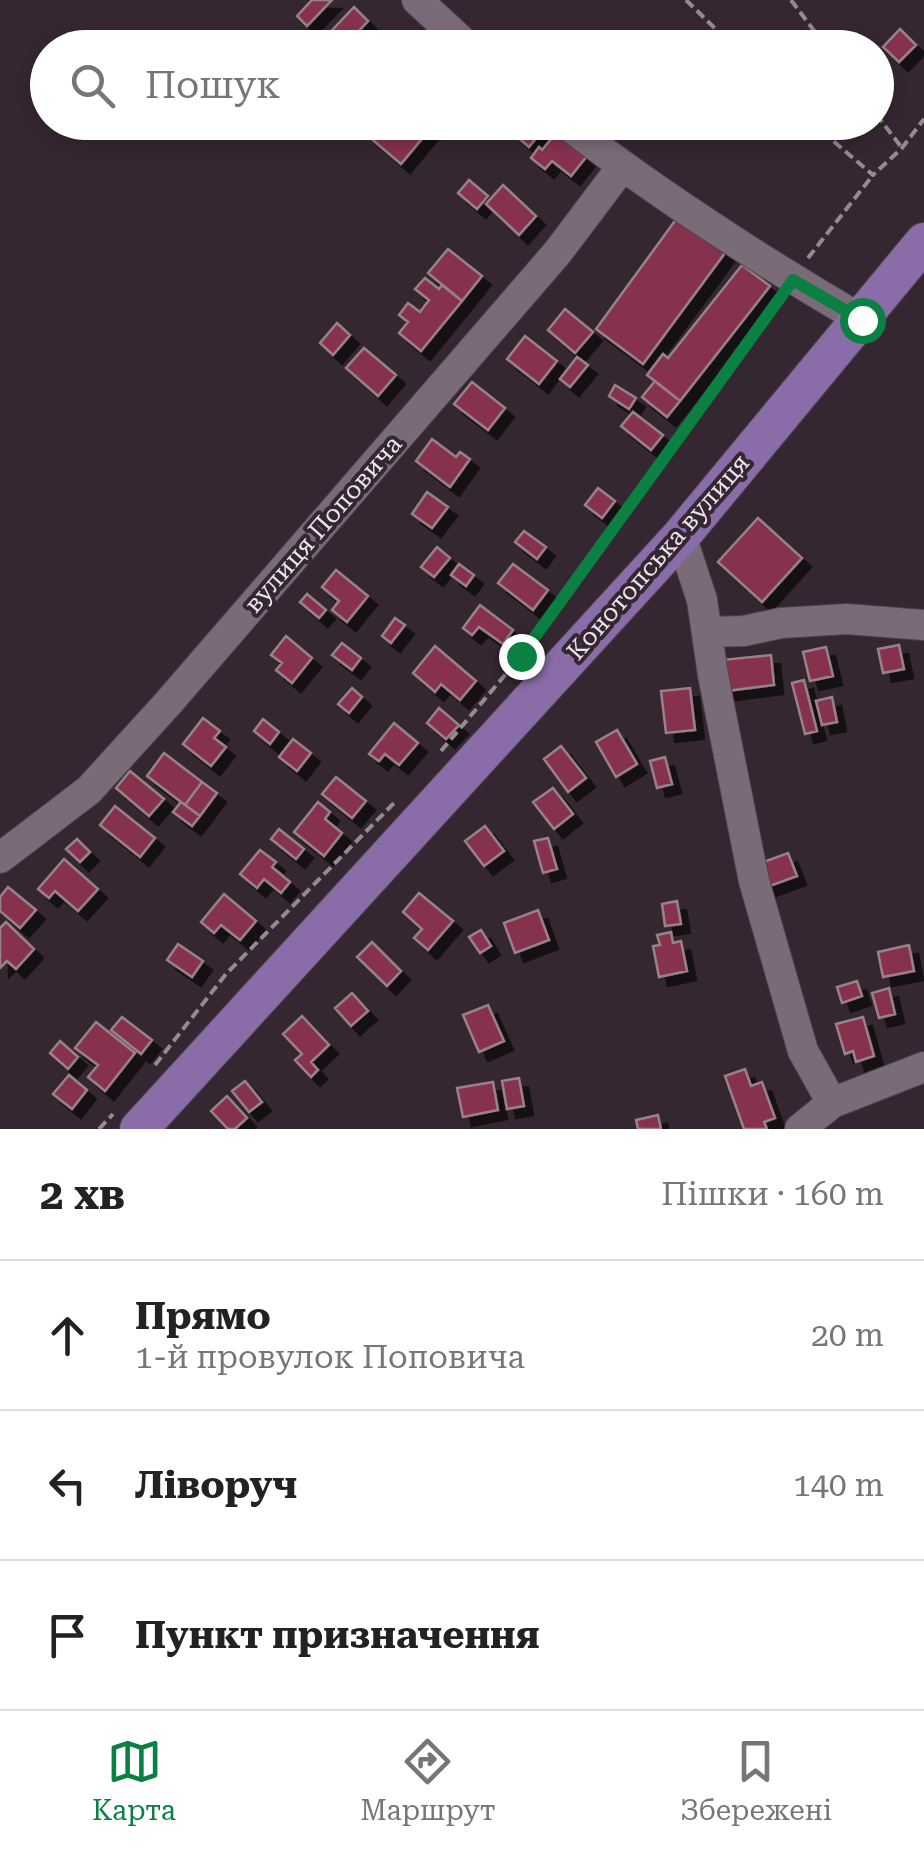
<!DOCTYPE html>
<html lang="uk">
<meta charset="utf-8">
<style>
:root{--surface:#fff;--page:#f6f6f6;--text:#222;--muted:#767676;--line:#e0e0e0;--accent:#0b8043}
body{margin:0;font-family:"Roboto Serif",serif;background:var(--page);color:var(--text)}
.stop{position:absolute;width:30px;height:30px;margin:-22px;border:8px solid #0b8043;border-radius:50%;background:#fff}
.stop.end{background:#0b8043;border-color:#fff;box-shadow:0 2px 10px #0008}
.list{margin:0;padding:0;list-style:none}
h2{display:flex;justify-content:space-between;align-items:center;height:130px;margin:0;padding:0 40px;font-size:42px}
h2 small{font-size:32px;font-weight:400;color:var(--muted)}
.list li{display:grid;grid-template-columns:65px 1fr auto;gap:30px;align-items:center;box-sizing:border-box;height:150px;padding:0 40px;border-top:2px solid var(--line)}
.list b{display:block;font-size:38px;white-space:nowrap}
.list p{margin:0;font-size:32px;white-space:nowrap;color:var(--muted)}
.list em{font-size:32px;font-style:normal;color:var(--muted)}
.icon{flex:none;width:55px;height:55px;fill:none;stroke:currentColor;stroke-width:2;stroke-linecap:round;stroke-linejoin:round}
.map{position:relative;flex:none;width:924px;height:1129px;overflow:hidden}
.search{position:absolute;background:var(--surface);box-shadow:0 5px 15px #0003;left:30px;right:30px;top:30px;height:110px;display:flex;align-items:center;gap:25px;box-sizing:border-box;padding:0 35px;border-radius:55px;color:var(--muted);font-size:38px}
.sheet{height:580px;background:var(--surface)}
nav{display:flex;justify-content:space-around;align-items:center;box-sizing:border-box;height:140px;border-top:2px solid var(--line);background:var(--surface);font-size:28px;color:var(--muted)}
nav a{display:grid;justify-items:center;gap:5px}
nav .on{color:var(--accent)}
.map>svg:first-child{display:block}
.building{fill:#86334f;stroke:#988287;stroke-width:2.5;filter:url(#shadow)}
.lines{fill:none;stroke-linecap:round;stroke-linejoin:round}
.minor-casing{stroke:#4e434c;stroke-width:32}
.major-casing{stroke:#4e434c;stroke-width:40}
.path{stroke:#958993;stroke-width:4;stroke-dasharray:10 5;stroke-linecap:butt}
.minor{stroke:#7a6b78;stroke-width:30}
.major{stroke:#8a6da8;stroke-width:38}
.route{stroke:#0b8043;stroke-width:12}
.labels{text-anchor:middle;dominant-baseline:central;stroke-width:8;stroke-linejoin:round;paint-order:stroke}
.street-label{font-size:25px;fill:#ece3eb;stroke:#352732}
</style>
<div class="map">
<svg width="924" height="1129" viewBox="0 0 924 1129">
<defs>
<filter id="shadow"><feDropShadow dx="9" dy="9" stdDeviation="0" flood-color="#0009"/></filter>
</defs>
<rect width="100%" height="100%" fill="#352732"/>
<!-- building -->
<path class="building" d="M312 0H332L307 26 297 16Z
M354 7 368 21 343 48H322L319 44Z
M900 29 916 45 899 62 883 47Z
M377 122H384L393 130 399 122H436L401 164 367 135Z
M523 122H549L529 147 514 134Z
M557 132 587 156 571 176 552 161 545 169 531 158 539 147 542 150Z
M469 180 488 196 477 209 458 193Z
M503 185 536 216 519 235 486 204Z
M677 218 725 253 643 364 596 329Z
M448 249 482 276 462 301 428 273Z
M742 265 770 286 680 401 647 375 663 354 668 358Z
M425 278 439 289 442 285 462 301 421 351 399 333 408 322 399 315 408 303 420 312 429 300 415 289Z
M565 309 593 332 575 353 548 330Z
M337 323 350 335 333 355 320 343Z
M525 336 557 361 539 384 507 359Z
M364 348 396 375 378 396 346 368Z
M577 357 588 365 570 387 560 379Z
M655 381 680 401 667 417 642 397Z
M472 382 505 408 488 430 454 404Z
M615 385 636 398 629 409 609 396Z
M633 412 663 435 651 450 621 426Z
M432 439 456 457 460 452 470 459 450 487 416 461Z
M598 488 615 501 602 518 585 505Z
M427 492 448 507 432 528 412 514Z
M758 518 802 558 762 602 718 562Z
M524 531 546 547 537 559 515 542Z
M437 547 450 558 434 577 421 567Z
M459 564 474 575 466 586 451 575Z
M513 564 548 590 533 610 498 583Z
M336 570 368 596 347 622 332 610 339 601 322 587Z
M307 594 326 610 319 618 300 602Z
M480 605 513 630 503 644 479 627 472 635 463 628Z
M395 618 405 625 391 643 382 636Z
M286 636 312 658 292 683 276 670 282 663 271 655Z
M342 643 361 658 352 670 332 655Z
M899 645 904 669 883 673 878 649Z
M435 646 476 681 460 700 441 684 435 692 413 673Z
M826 647 833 676 810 681 803 652Z
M771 655 774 685 726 691 722 660Z
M804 680 817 731 805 734 792 683Z
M352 688 362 697 349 713 338 704Z
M690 688 695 730 666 733 661 691Z
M832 697 837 722 822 725 816 701Z
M439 708 459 725 446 739 427 723Z
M203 718 220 731 214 738 226 747 211 766 183 744Z
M263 719 279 732 270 744 254 731Z
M394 723 418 743 399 765 385 754 379 761 369 754Z
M617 730 637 764 616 777 596 742Z
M293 739 311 753 297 771 279 757Z
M561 746 586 778 568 792 544 759Z
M164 753 202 782 185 805 147 776Z
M665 757 672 784 657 788 650 761Z
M130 771 164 799 149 816 116 788Z
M336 777 366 801 352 818 322 794Z
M202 782 217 793 200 816 185 805Z
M553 788 573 814 554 829 533 802Z
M181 802 200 816 192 826 173 812Z
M318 802 330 812 325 819 342 833 324 856 294 832Z
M115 806 155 838 140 857 100 825Z
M485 826 504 851 484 866 465 841Z
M279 829 304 849 296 859 271 839Z
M548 838 557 869 543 873 534 841Z
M77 839 90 852 80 862 66 849Z
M260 850 276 862 272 867 290 882 281 893 264 879 257 888 240 874Z
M788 853 797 876 767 887 758 864Z
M64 859 98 889 78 911 55 891 49 898 38 889Z
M8 887 36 910 20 928 0 911V897Z
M419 893 453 921 428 950 414 938 422 929 403 912Z
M224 894 256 921 240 940 221 925 214 933 201 922Z
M677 901 681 924 665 926 662 904Z
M538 910 549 940 515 953 504 923Z
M6 922 34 949 16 969 7 961 0 968V928Z
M481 930 491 946 480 953 469 937Z
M671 932 673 943 681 941 687 971 659 977 653 946 660 945 657 935Z
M372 942 401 971 387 986 357 957Z
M178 944 203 961 192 977 167 960Z
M909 945 914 971 883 977 878 952Z
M857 981 862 996 842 1003 837 987Z
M889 988 895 1014 879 1018 872 993Z
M352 993 368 1011 351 1026 335 1008Z
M488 1005 504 1041 479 1052 463 1015Z
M302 1016 329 1045 311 1062 318 1070 311 1077 295 1060 302 1054 283 1034Z
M122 1017 152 1040 141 1054 111 1030Z
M863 1017 874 1056 856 1062 853 1051 845 1054 836 1024Z
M96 1022 135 1053 105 1091 88 1077 98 1065 75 1048Z
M60 1041 78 1057 68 1069 50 1053Z
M745 1069 751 1086 762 1082 775 1118 764 1122 767 1129H744L725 1076Z
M69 1075 87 1090 72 1109 53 1094Z
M519 1078 524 1106 507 1109 502 1081Z
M245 1081 262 1102 249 1112 232 1091Z
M493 1082 498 1110 463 1117 457 1088Z
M227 1096 247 1118 235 1129H228L211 1111Z
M658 1115 661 1129H638L636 1120Z"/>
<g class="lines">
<defs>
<path id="minor" d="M417 0 469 48
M564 122C659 195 758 259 862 320
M681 536 702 600 713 675 754 881 803 1051 832 1103
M707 632 744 631 781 623 847 619 924 625
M0 858 89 790 169 702 557 253 622 167
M800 1129 832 1103 924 1067"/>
<path id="major" d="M139 1129 681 536 924 242"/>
</defs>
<!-- minor casing -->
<use href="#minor" class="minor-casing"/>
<!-- major casing -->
<use href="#major" class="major-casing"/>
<!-- path -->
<path class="path" d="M686 0 735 48
M791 0 827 48
M876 114 902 148
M811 122 873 175 902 148 924 119
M808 258 873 175
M441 751 521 656 779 298
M155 1065 226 974 394 803
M99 1129 113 1114"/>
<!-- minor -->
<use href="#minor" class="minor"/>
<!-- major -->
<use href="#major" class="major"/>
</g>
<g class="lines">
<!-- route -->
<path class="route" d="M521 656 793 280 862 320"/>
</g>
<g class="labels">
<!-- street labels -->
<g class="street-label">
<text transform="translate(323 524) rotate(-49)">вулиця Поповича</text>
<text transform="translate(658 557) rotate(-49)">Конотопська вулиця</text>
</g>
</g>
</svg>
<div class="stop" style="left:862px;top:320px"></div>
<div class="stop end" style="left:521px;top:656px"></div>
<div class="search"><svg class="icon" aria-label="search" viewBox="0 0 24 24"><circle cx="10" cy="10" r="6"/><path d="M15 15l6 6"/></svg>Пошук</div>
</div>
<section class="sheet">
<h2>2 хв<small>Пішки · 160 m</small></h2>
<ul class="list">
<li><svg class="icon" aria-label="ahead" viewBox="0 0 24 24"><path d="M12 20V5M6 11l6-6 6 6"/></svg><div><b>Прямо</b><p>1-й провулок Поповича</p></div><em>20 m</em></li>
<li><svg class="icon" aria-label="left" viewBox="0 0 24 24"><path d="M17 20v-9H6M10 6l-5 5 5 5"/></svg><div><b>Ліворуч</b></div><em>140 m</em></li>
<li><svg class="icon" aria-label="arrive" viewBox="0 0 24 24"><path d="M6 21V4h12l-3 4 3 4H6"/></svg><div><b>Пункт призначення</b></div></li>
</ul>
</section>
<nav>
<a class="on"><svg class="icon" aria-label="map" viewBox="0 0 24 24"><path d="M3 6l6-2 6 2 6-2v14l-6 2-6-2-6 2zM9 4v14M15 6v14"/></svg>Карта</a>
<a><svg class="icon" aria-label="directions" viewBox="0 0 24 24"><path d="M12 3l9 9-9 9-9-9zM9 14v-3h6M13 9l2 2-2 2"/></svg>Маршрут</a>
<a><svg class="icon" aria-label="saved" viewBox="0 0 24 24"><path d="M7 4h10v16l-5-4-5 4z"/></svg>Збережені</a>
</nav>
